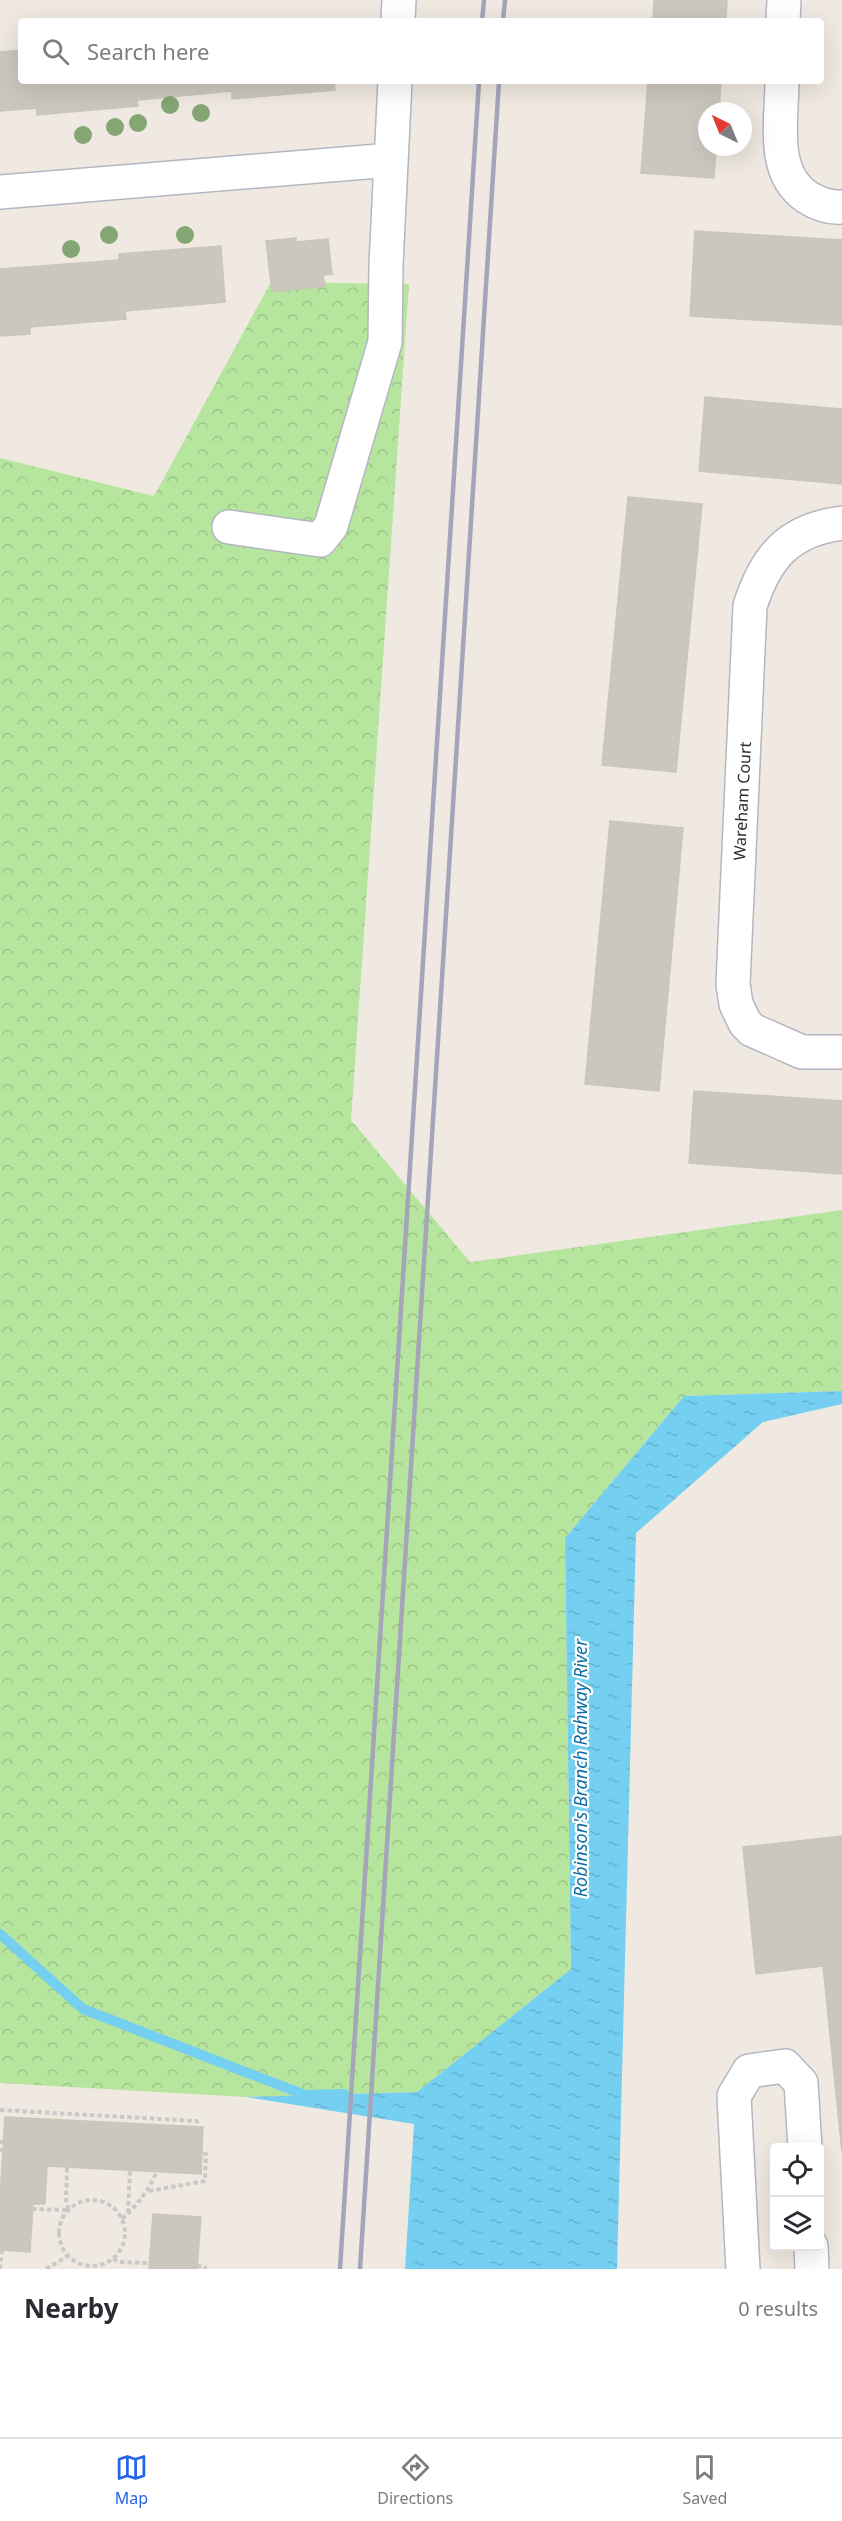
<!DOCTYPE html>
<style>
:root{--surface:#fff;--page:#f2f2f3;--text:#2b2b33;--muted:#7c7c81;--line:#e1e1e2;--accent:#2563eb}
body{margin:0;font-family:"Noto Sans",sans-serif;background:var(--page);color:var(--text)}
.controls{position:absolute;right:18px;bottom:18px;display:grid;overflow:hidden;border-radius:6px;box-shadow:0 6px 24px #0002}
.controls button{width:54px;height:54px;display:grid;place-items:center;padding:0;border:0;border-bottom:2px solid var(--line);background:var(--surface);color:var(--text);font:30px sans-serif}
.compass{position:absolute;left:698px;top:102px;width:54px;height:54px;border-radius:50%;background:var(--surface);box-shadow:0 6px 24px #0002;rotate:317deg}
.list{margin:0;padding:0;list-style:none}
h2{display:flex;justify-content:space-between;align-items:center;height:78px;margin:0;padding:0 24px;font-size:26px}
h2 small{font-size:20px;font-weight:400;color:var(--muted)}
.icon{flex:none;width:33px;height:33px;fill:none;stroke:currentColor;stroke-width:2;stroke-linecap:round;stroke-linejoin:round}
.map{position:relative;flex:none;width:842px;height:2269px;overflow:hidden}
.search{position:absolute;background:var(--surface);box-shadow:0 6px 24px #0002;left:18px;right:18px;top:18px;height:66px;display:flex;align-items:center;gap:15px;box-sizing:border-box;padding:0 21px;border-radius:6px;color:var(--muted);font-size:22px}
.sheet{height:168px;background:var(--surface)}
nav{display:flex;justify-content:space-around;align-items:center;box-sizing:border-box;height:84px;border-top:2px solid var(--line);background:var(--surface);font-size:16px;color:var(--muted)}
nav a{display:grid;justify-items:center;gap:3px}
nav .on{color:var(--accent)}
.map>svg:first-child{display:block}
.forest{fill:url(#forest-crowns)}
.water{fill:url(#water-ripples)}
.lines{fill:none;stroke-linecap:round;stroke-linejoin:round}
.stream{stroke:#75cff0;stroke-width:10}
.building{fill:#cbc7bf;stroke:#cbc5ba;stroke-width:1.5}
.minor-casing{stroke:#b4b7c1;stroke-width:36}
.path{stroke:#c9c9c9;stroke-width:4;stroke-dasharray:4.5 3;stroke-linecap:butt}
.minor{stroke:#fff;stroke-width:33}
.rail{stroke:#a3a6b8;stroke-width:4.5}
.tree{fill:#84a574}
.labels{text-anchor:middle;dominant-baseline:central;stroke-width:4.5;stroke-linejoin:round;paint-order:stroke}
.street-label{font-size:16px;fill:#2e2e2e;stroke:#fff}
.water-label{font-size:18px;font-style:italic;fill:#0d6fa3;stroke:#fff}
</style>
<div class="map">
<svg width="842" height="2269" viewBox="0 0 842 2269">
<defs>
<pattern id="forest-crowns" width="20" height="18" patternUnits="userSpaceOnUse" patternTransform="scale(1.5)"><rect width="20" height="18" fill="#b6e59e"/><path d="M2 6a3 3 0 1 1 6 0M12 15a3 3 0 1 1 6 0" fill="none" stroke="#9dc588"/></pattern>
<pattern id="water-ripples" width="26" height="14" patternUnits="userSpaceOnUse" patternTransform="scale(1.5)"><rect width="26" height="14" fill="#75cff0"/><path d="M2 4q2-2 4 0t4 0M15 11q2-2 4 0t4 0" fill="none" stroke="#66b2ce"/></pattern>
</defs>
<rect width="100%" height="100%" fill="#efe9e1"/>
<!-- forest -->
<path class="forest" d="M271 282 409 284 351 1120 470 1262 842 1210V1391L684 1396 565 1538 571 1969 417 2092 246 2097 0 2083V458L154 496Z"/>
<!-- water -->
<path class="water" d="M842 1391V1404L763 1422 636 1533 617 2269H405L414 2124 246 2097 417 2092 571 1969 565 1538 684 1396Z"/>
<g class="lines">
<!-- stream -->
<path class="stream" d="M0 1934 83 2009 305 2095 344 2094"/>
</g>
<!-- building -->
<path class="building" d="M654 0H727L726 21H653Z
M21 50V81H334L335 90 232 99V91L137 100 138 106 37 115V108L0 111V52Z
M648 81H721L719 111H707V147H716L714 178 641 173Z
M695 231 842 240V325L690 316Z
M296 238V242L328 239 332 274 323 275 325 286 272 292 266 241Z
M221 246 225 302 125 311 126 319 30 327V334L0 336V269L119 260V254Z
M705 397 842 409V484L699 471Z
M628 497 702 504 676 772 602 765Z
M610 821 683 828 659 1091 585 1084Z
M694 1091 842 1101V1174L689 1163Z
M842 1836V2152L823 1966 756 1974 743 1847Z
M5 2117 203 2127 201 2174 47 2166 45 2204H33L30 2252 0 2250V2198Z
M153 2214 201 2217 197 2269H149Z"/>
<g class="lines">
<defs>
<path id="minor" d="M398 21 399 0
M783 21 784 0
M782 81C782 119 770 172 807 197 818 204 829 208 842 207
M0 192 391 160
M842 523C788 530 766 557 750 606L733 984 736 1004 745 1023 752 1030 802 1052H842
M229 527 320 540 331 526 385 342 386 265 395 81
M811 2246 812 2269
M743 2269 734 2096 749 2071 785 2066 801 2083 805 2148"/>
</defs>
<!-- minor casing -->
<use href="#minor" class="minor-casing"/>
<!-- path -->
<path class="path" d="M0 2110 197 2121V2127
M0 2142H3
M0 2150H2
M149 2191 205 2181 206 2154H202
M59 2233a33 33 0 1 1 66 0a33 33 0 1 1-66 0Z
M32 2209 69 2210 66 2200 67 2167
M128 2213 130 2170
M122 2219C138 2204 148 2192 157 2171
M113 2259 121 2262 149 2263
M197 2266 205 2267V2269
M0 2269 2 2250
M46 2269 68 2256"/>
<!-- minor -->
<use href="#minor" class="minor"/>
<!-- rail -->
<path class="rail" d="M482 21 484 0
M503 21 505 0
M340 2269 479 81
M360 2269 499 81"/>
</g>
<!-- trees -->
<g class="tree">
<circle cx="170" cy="105" r="9"/>
<circle cx="201" cy="113" r="9"/>
<circle cx="138" cy="123" r="9"/>
<circle cx="115" cy="127" r="9"/>
<circle cx="83" cy="135" r="9"/>
<circle cx="109" cy="235" r="9"/>
<circle cx="185" cy="235" r="9"/>
<circle cx="71" cy="249" r="9"/>
</g>
<g class="labels">
<!-- street labels -->
<g class="street-label">
<text transform="translate(742 801) rotate(-87)">Wareham Court</text>
</g>
<!-- water labels -->
<g class="water-label">
<text transform="translate(580 1768) rotate(-90)">Robinson's Branch Rahway River</text>
</g>
</g>
</svg>
<div class="controls">
<button><svg class="icon" aria-label="locate" viewBox="0 0 24 24"><circle cx="12" cy="12" r="6"/><path d="M12 2v4M12 18v4M2 12h4M18 12h4"/></svg></button>
<button><svg class="icon" aria-label="layers" viewBox="0 0 24 24"><path d="M12 4l9 5-9 5-9-5zM3 14l9 5 9-5"/></svg></button>
</div>
<svg class="compass" viewBox="-18 -18 36 36"><path d="M0-13l5 13h-10z" fill="#e53935"/><path d="M0 13l5-13h-10z" fill="#7c7c81"/></svg>
<div class="search"><svg class="icon" aria-label="search" viewBox="0 0 24 24"><circle cx="10" cy="10" r="6"/><path d="M15 15l6 6"/></svg>Search here</div>
</div>
<section class="sheet">
<h2>Nearby<small>0 results</small></h2>
<ul class="list">
</ul>
</section>
<nav>
<a class="on"><svg class="icon" aria-label="map" viewBox="0 0 24 24"><path d="M3 6l6-2 6 2 6-2v14l-6 2-6-2-6 2zM9 4v14M15 6v14"/></svg>Map</a>
<a><svg class="icon" aria-label="directions" viewBox="0 0 24 24"><path d="M12 3l9 9-9 9-9-9zM9 14v-3h6M13 9l2 2-2 2"/></svg>Directions</a>
<a><svg class="icon" aria-label="saved" viewBox="0 0 24 24"><path d="M7 4h10v16l-5-4-5 4z"/></svg>Saved</a>
</nav>
